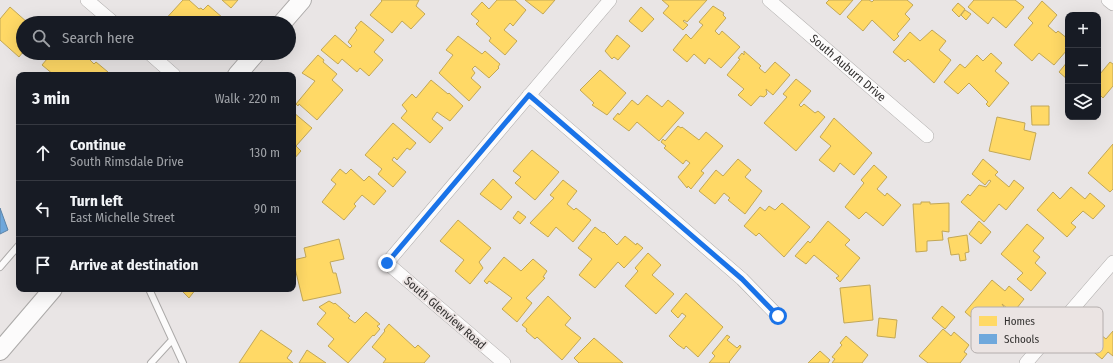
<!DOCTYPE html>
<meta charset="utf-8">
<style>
:root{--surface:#171b24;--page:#20242c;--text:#f1f3f6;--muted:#9ea1a6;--line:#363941}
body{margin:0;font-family:"Fira Sans Condensed",sans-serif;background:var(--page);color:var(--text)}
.controls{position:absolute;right:12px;top:12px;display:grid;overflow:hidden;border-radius:8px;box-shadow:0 4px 16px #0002}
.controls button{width:36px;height:36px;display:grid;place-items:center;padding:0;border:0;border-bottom:1px solid var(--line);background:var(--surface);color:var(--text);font:20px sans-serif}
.stop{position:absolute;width:12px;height:12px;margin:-9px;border:3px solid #1a73e8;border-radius:50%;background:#fff}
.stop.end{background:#1a73e8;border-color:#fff;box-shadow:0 1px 4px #0008}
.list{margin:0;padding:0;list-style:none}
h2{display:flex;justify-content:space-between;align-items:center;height:52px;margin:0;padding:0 16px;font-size:17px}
h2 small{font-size:13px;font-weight:400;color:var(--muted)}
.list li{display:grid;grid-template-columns:26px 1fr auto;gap:12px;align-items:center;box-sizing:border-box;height:56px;padding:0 16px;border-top:1px solid var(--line)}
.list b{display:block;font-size:15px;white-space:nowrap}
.list p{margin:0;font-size:13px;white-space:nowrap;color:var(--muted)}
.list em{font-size:13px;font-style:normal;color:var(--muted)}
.icon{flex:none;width:22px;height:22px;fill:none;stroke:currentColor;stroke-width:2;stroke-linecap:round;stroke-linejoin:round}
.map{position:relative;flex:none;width:1113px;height:363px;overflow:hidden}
.search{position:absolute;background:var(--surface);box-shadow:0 4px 16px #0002;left:16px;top:16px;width:280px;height:44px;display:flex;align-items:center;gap:10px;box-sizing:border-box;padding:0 14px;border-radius:22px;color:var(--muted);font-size:15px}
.panel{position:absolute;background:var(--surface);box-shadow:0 4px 16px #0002;left:16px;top:72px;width:280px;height:220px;border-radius:8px}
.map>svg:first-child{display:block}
.homes{fill:#ffd966;stroke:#c2a756}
.schools{fill:#6fa8dc;stroke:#5d84a8}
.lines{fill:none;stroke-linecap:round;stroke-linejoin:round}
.lane-casing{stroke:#acaaa9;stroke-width:8}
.street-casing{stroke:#acaaa9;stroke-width:14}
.secondary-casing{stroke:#acaaa9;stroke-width:20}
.lane{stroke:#fcfbfb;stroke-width:6}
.street{stroke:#fcfbfb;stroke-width:13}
.secondary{stroke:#fcfbfb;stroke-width:18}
.route{stroke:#1a73e8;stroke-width:5}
.labels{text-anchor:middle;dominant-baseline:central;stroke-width:4;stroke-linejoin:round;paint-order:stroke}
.street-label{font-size:12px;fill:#333130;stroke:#ebe4e3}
.key{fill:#ebe4e3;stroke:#b4aead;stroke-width:1}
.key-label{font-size:11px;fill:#333130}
</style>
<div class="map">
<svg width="1113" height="363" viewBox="0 0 1113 363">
<rect width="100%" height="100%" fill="#e9e5e5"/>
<!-- homes -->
<path class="homes" d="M183 0H189L199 9 201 8 203 10 208 5 223 18 220 23H162Z
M222 0H238L231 8Z
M381 0H419L416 6 425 14 411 29 402 21 392 33 370 15 382 1Z
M497 0H515L526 10 513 26 510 23 504 30 517 41 505 55 489 41 491 38 476 24 479 21 471 14 482 2 489 9Z
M525 0H555L543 14Z
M662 0H707L687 22 684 20 683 21 688 25 683 30 663 13 669 6Z
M829 0H853L840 15 826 3Z
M862 0H869L872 2 874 0H907L913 5 905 14 910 19 897 34 899 36 894 41 872 20 863 31 847 17Z
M974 0H1015L1024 7 1006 28 993 17 988 24 968 7Z
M1042 1 1057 15 1048 26 1056 33 1058 31 1068 39V51L1067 50 1054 65 1039 53 1032 61 1014 45 1033 23 1028 18Z
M958 3 965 9 959 17 952 10Z
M713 6 724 13 723 15 726 18 715 31 719 35 722 31 740 47 721 68 709 58 705 64 694 54 687 62 673 50 686 34 691 39 703 25 699 22Z
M10 7 28 23H23V52L19 57 0 40V19Z
M641 7 654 19 642 32 629 21Z
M965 10 971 14 966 20 961 15Z
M361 21 384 40 374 52 383 60 369 76 360 68 357 72 342 59 338 64 321 50 335 35 350 48 352 46 348 42 357 30 355 28Z
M932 30 946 41 939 50 951 60 934 83 908 59 905 62 893 52 910 32 920 41Z
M617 35 630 46 618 60 614 57 612 59 605 51Z
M458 36 482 54 485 51 500 64 498 67 499 68 489 78 475 66 472 69 475 73 471 78 481 87 469 101 439 73 453 55 446 50Z
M744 51 761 66 759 68 765 73 775 62 790 75 773 95 766 89 767 94 764 97 760 96 751 106 738 95 744 89 727 75 740 59 738 58 742 53 744 55Z
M52 53H83L94 64 96 62 108 72 105 75H54L42 65Z
M991 53 1002 63 995 71 1009 83 989 107 986 104 988 102 969 83 958 94 944 82 960 64 965 68 977 55 983 61Z
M318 55 324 60 323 62 337 74 332 80 343 90 317 120 299 104 298 106 296 104 315 81 302 73Z
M1068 61V80L1059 72Z
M1110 62 1113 64V86L1103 98 1098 93V72L1100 74Z
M600 70 626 93 607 115 592 105 594 103 580 90Z
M796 79 811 91 799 105 801 107 804 104 815 113 818 111 825 117 796 151 764 123 787 97 783 94Z
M431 80 448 94 449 93 463 106 450 121 437 112 432 119 443 128 430 143 401 118 407 111 402 105 412 94 416 98Z
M647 95 662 107 668 100 684 113 659 141 637 122 629 131 613 119 618 113 619 115 632 100 638 105Z
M1031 106H1049V125H1032Z
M293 112 312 128 296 146 301 151 293 160Z
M997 117 1025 123 1024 130 1036 133 1030 160 989 151Z
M834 118 872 153 854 175 840 163 834 172 819 160 831 146 820 137Z
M393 123 416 143 410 150 407 148 397 160 394 157 392 160 406 172 393 187 378 174 382 169 365 155Z
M678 126 681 128 682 127 699 140 706 132 723 146 701 171 704 173 691 189 688 186 687 188 678 177 690 163 686 160 683 164 664 148 666 146 661 142 663 139 665 141Z
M1113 144V189L1110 192 1088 173Z
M532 150 559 172 535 200 515 183 521 177 513 171Z
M738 159 751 170 745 177 762 191 745 214 728 200 730 198 724 193 715 204 699 191 716 170 723 176Z
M983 159 998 172 995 175 1009 187 1014 180 1024 188 1006 210 999 204 984 222 961 202 968 194 970 196 979 185 986 187 991 181 989 180 985 185 972 174Z
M874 165 887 177 877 189 885 196 887 193 901 205 883 226 866 212 859 219 845 207 864 183 861 180Z
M340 169 346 174 351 169 364 181 369 176 386 191 374 205 362 195 354 204 356 206 344 220 322 202 336 184 331 180Z
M493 179 512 197 501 210 480 194Z
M563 180 577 191 567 204 574 210 576 208 591 220 573 242 556 227 548 237 530 223 554 198 550 195Z
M1071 187 1085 199 1090 193 1105 206 1093 219 1083 211 1071 223 1076 227 1067 237 1037 210 1053 192 1060 199Z
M921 202H930V204L949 203V232L942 231 943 240 927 241V251L916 252 913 204H921Z
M782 203 810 227 784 257 759 233 756 236 744 226 760 207 765 211 769 206 775 210Z
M518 211 526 217 520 224 513 218Z
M458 220 491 248 479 262 483 268 470 284 455 271 464 260 440 241Z
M828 221 850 240 845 245 860 258 840 282 836 278 839 276 814 255 806 264 795 256 808 241 810 243Z
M979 221 991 232 981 244 969 234Z
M1027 224 1044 238 1033 251 1040 257 1035 263 1046 273 1031 291 1017 279 1023 273 1001 254Z
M595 227 603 233 604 232 617 245 625 236 636 245 637 243 643 248 624 268 618 262 595 288 579 275 592 259 578 248Z
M967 235 969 252 965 253 966 260 960 261 959 254 951 255 948 238Z
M339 239 344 259 330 262 333 273H336L341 293 303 301 293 260 306 257 304 248Z
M648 253 661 265 652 275 674 294 656 314 625 286 638 271 635 268Z
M504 257 521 271 533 259 547 271 543 277 545 278 526 298 532 303 517 322 502 309 512 298 489 281 487 284 484 281Z
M992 280 1005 291 1009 286 1024 299 1013 313 1002 304 1004 307 999 313 1001 314 986 330 965 312Z
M870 285 873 320 844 323 840 288Z
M180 289H196L189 298Z
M686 293 723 327 698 357 686 346 684 349 677 344 669 336 686 316 682 313 678 318 671 311Z
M548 296 571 318 565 325 581 338 562 360 537 337 535 339 526 331 527 329 522 325Z
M329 301 334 304 335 303 350 316 348 318 355 323 366 312 380 324 377 326 380 329 374 336 373 335 348 363 328 346 334 339 317 324 326 313 319 307Z
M942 306 955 317 945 329 932 318Z
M879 318 897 320 895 338 877 336Z
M389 324 415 348 418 345 430 356 424 363H383L386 359 372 347 385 331 384 330Z
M943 329 951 336 954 332 969 345 964 352 967 354 960 363H928L919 356Z
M261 330 292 351 287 358 293 363H239Z
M1113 331V356L1108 352 1102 359 1089 348 1101 335 1106 339Z
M727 335 730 337 727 340 737 348 740 345 741 347 729 362 730 363H709L715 356 712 353Z
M846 336 868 355 862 363H832L835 359 832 357 842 345 840 343Z
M594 338 623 363H579L574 358Z
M307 350 326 363H299Z
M820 351 830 360 828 363H808Z"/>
<!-- schools -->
<path class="schools" d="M0 208 8 230 0 234Z"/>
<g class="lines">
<defs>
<path id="lane" d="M0 267 19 245
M149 289 183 363
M151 363 172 340"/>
<g id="street">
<path d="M87 0 114 23"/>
<path id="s1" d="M769 0 927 136"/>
<path d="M1108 0 1113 4"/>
<path d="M149 53 174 75"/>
<path d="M529 95 742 279 778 316"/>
<path d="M504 363 387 263 610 0"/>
<path d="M1026 363 1113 262"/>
</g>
<path id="secondary" d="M282 23 302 0
M237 75 256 53
M0 351 53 289"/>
</defs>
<!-- lane casing -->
<use href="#lane" class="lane-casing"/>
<!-- street casing -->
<use href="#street" class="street-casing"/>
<!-- secondary casing -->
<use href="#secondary" class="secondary-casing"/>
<!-- lane -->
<use href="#lane" class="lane"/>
<!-- street -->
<use href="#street" class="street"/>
<!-- secondary -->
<use href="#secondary" class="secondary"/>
</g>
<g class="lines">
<!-- route -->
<path class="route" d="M387 263 529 95 742 279 778 316"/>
</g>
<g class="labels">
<!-- street labels -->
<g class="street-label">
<text stroke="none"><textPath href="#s1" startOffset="104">South Auburn Drive</textPath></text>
<text transform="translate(445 313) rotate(41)">South Glenview Road</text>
</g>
</g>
<!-- legend -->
<rect x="971" y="307" width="132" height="46" rx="6" class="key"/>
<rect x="979" y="316" width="18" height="10" fill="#ffd966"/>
<rect x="979" y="334" width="18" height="10" fill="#6fa8dc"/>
<g class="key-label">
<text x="1004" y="325">Homes</text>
<text x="1004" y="343">Schools</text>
</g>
</svg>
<div class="controls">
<button>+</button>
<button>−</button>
<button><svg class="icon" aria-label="layers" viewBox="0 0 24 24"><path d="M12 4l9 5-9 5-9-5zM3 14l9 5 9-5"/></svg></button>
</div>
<div class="stop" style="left:778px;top:316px"></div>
<div class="stop end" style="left:387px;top:263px"></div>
<div class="search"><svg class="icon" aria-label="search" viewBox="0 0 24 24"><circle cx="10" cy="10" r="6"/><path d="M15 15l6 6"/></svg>Search here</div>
<section class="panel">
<h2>3 min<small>Walk · 220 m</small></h2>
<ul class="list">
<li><svg class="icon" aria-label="ahead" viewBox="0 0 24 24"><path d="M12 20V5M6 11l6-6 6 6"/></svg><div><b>Continue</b><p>South Rimsdale Drive</p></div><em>130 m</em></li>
<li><svg class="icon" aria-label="left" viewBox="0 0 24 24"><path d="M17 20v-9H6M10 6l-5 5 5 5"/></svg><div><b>Turn left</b><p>East Michelle Street</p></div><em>90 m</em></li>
<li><svg class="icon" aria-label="arrive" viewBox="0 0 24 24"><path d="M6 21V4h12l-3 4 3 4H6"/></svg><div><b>Arrive at destination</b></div></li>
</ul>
</section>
</div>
